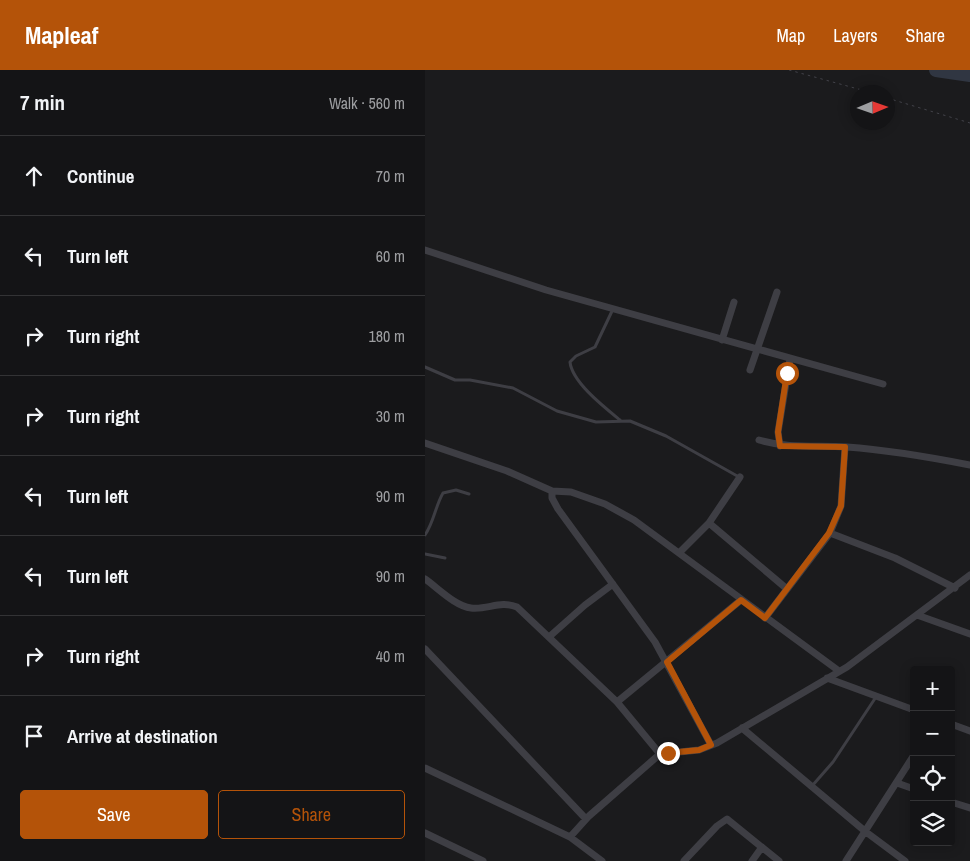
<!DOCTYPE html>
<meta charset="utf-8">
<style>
:root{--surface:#141416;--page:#212123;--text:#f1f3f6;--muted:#9d9ea1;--line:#333335;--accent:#b45309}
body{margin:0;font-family:"Archivo Narrow",sans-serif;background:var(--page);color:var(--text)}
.controls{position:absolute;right:15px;bottom:15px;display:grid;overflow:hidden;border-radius:5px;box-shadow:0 2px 12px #0003}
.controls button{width:45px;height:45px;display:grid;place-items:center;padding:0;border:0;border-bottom:1px solid var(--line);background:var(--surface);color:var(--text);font:25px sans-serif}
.compass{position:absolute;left:425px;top:15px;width:45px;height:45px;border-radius:50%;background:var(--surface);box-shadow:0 2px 12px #0003;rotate:88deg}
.stop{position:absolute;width:15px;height:15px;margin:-11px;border:4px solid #b45309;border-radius:50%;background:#fff}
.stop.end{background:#b45309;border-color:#fff;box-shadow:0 1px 5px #0008}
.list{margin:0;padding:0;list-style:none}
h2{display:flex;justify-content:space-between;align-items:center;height:65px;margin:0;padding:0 20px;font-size:21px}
h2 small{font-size:16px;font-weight:400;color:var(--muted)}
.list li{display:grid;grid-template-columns:32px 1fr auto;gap:15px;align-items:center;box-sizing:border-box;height:80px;padding:0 20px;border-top:1px solid var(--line)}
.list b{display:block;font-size:19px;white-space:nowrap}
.list em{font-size:16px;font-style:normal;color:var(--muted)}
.actions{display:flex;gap:10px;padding:15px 20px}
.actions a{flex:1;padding:11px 0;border:1px solid var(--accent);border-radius:5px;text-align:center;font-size:18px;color:var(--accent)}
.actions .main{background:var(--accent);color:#fff}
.icon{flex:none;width:28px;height:28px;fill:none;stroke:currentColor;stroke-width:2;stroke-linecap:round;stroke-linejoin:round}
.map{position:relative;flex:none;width:545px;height:791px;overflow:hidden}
header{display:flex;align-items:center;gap:30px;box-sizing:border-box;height:70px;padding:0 25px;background:var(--accent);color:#fff}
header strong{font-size:24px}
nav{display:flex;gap:28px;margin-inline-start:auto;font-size:18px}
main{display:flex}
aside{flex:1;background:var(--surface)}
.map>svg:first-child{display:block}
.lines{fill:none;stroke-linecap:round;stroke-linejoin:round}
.river{stroke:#303642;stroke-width:14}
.path{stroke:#424249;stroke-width:1;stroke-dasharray:2.5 4;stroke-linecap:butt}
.lane{stroke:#3e3e44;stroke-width:3}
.street{stroke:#3e3e44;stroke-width:7}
.route{stroke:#b45309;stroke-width:6}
</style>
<header>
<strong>Mapleaf</strong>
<nav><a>Map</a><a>Layers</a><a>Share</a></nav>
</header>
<main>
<aside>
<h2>7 min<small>Walk · 560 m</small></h2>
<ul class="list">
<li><svg class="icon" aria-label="ahead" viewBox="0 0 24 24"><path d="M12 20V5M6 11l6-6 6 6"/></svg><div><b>Continue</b></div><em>70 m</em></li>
<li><svg class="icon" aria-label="left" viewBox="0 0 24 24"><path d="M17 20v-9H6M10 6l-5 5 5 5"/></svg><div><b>Turn left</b></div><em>60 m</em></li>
<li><svg class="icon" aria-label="right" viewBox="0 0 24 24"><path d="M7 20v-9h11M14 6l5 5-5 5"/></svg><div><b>Turn right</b></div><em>180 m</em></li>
<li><svg class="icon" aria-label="right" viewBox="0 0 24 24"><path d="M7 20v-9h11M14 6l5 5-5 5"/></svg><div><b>Turn right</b></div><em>30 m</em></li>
<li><svg class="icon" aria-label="left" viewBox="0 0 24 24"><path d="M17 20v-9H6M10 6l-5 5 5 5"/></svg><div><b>Turn left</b></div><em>90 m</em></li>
<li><svg class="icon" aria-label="left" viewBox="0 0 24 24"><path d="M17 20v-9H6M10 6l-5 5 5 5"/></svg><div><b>Turn left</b></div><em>90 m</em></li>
<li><svg class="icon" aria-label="right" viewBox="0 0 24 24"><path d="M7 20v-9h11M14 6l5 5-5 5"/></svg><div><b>Turn right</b></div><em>40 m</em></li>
<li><svg class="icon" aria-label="arrive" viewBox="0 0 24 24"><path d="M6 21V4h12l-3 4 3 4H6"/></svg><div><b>Arrive at destination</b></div></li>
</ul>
<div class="actions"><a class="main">Save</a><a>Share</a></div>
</aside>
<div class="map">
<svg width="545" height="791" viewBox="0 0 545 791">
<rect width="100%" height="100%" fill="#1b1b1d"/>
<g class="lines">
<!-- river -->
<path class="river" d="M511 0 545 5"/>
<!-- path -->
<path class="path" d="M364 0 444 22
M462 28 545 53"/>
<!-- lane -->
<path class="lane" d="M188 239 170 277 151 286 145 292C147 312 179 337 195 350
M0 297 30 310H45L88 318 132 341 171 352 205 351 241 366 314 407
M0 465C9 452 10 437 18 423L31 420 44 424
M0 484 20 488
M387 716 408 692 451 627"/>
<!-- street -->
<path class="street" d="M0 180 121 220 458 314
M297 270 309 232
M325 300 352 222
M334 370C365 379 391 375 422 377 464 380 504 387 545 395
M0 373 82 401 127 421 146 422 180 434 209 450 414 601
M355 376 353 362 365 289
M127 421V428L133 439 230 572 286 675
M284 453 362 519
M405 463 470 488 530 518
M255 482 284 453 315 407
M0 509C13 518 30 536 46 538 63 540 75 530 92 537L192 632 235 684
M492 545 545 564
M340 548 405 463 416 436 420 377
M124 567 160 535 188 514
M0 579 161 749
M402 608 489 640
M192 632 316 530
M526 654 545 661
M317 658 441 762 480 791
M0 698 145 767 177 791
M472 713 489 719
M526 732 545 738
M0 763 58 791
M145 767 164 746 235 684 274 680 292 673 422 597 545 505
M259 791 292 756 302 749 354 791
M327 791 337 777
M421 791 489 685"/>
</g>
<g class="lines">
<!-- route -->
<path class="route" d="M243 683 274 680 286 675 242 592 316 530 340 548 404 463 416 436 420 377 355 376 353 362 362 303"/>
</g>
</svg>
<div class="controls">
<button>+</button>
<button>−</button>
<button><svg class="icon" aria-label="locate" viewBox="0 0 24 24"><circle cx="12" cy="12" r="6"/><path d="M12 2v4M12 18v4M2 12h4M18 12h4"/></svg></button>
<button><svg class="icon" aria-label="layers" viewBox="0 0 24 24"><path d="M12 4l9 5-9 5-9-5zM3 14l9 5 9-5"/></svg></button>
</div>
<svg class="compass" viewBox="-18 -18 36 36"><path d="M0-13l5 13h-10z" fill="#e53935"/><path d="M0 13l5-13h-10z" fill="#9d9ea1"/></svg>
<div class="stop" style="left:362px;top:303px"></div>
<div class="stop end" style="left:243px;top:683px"></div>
</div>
</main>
